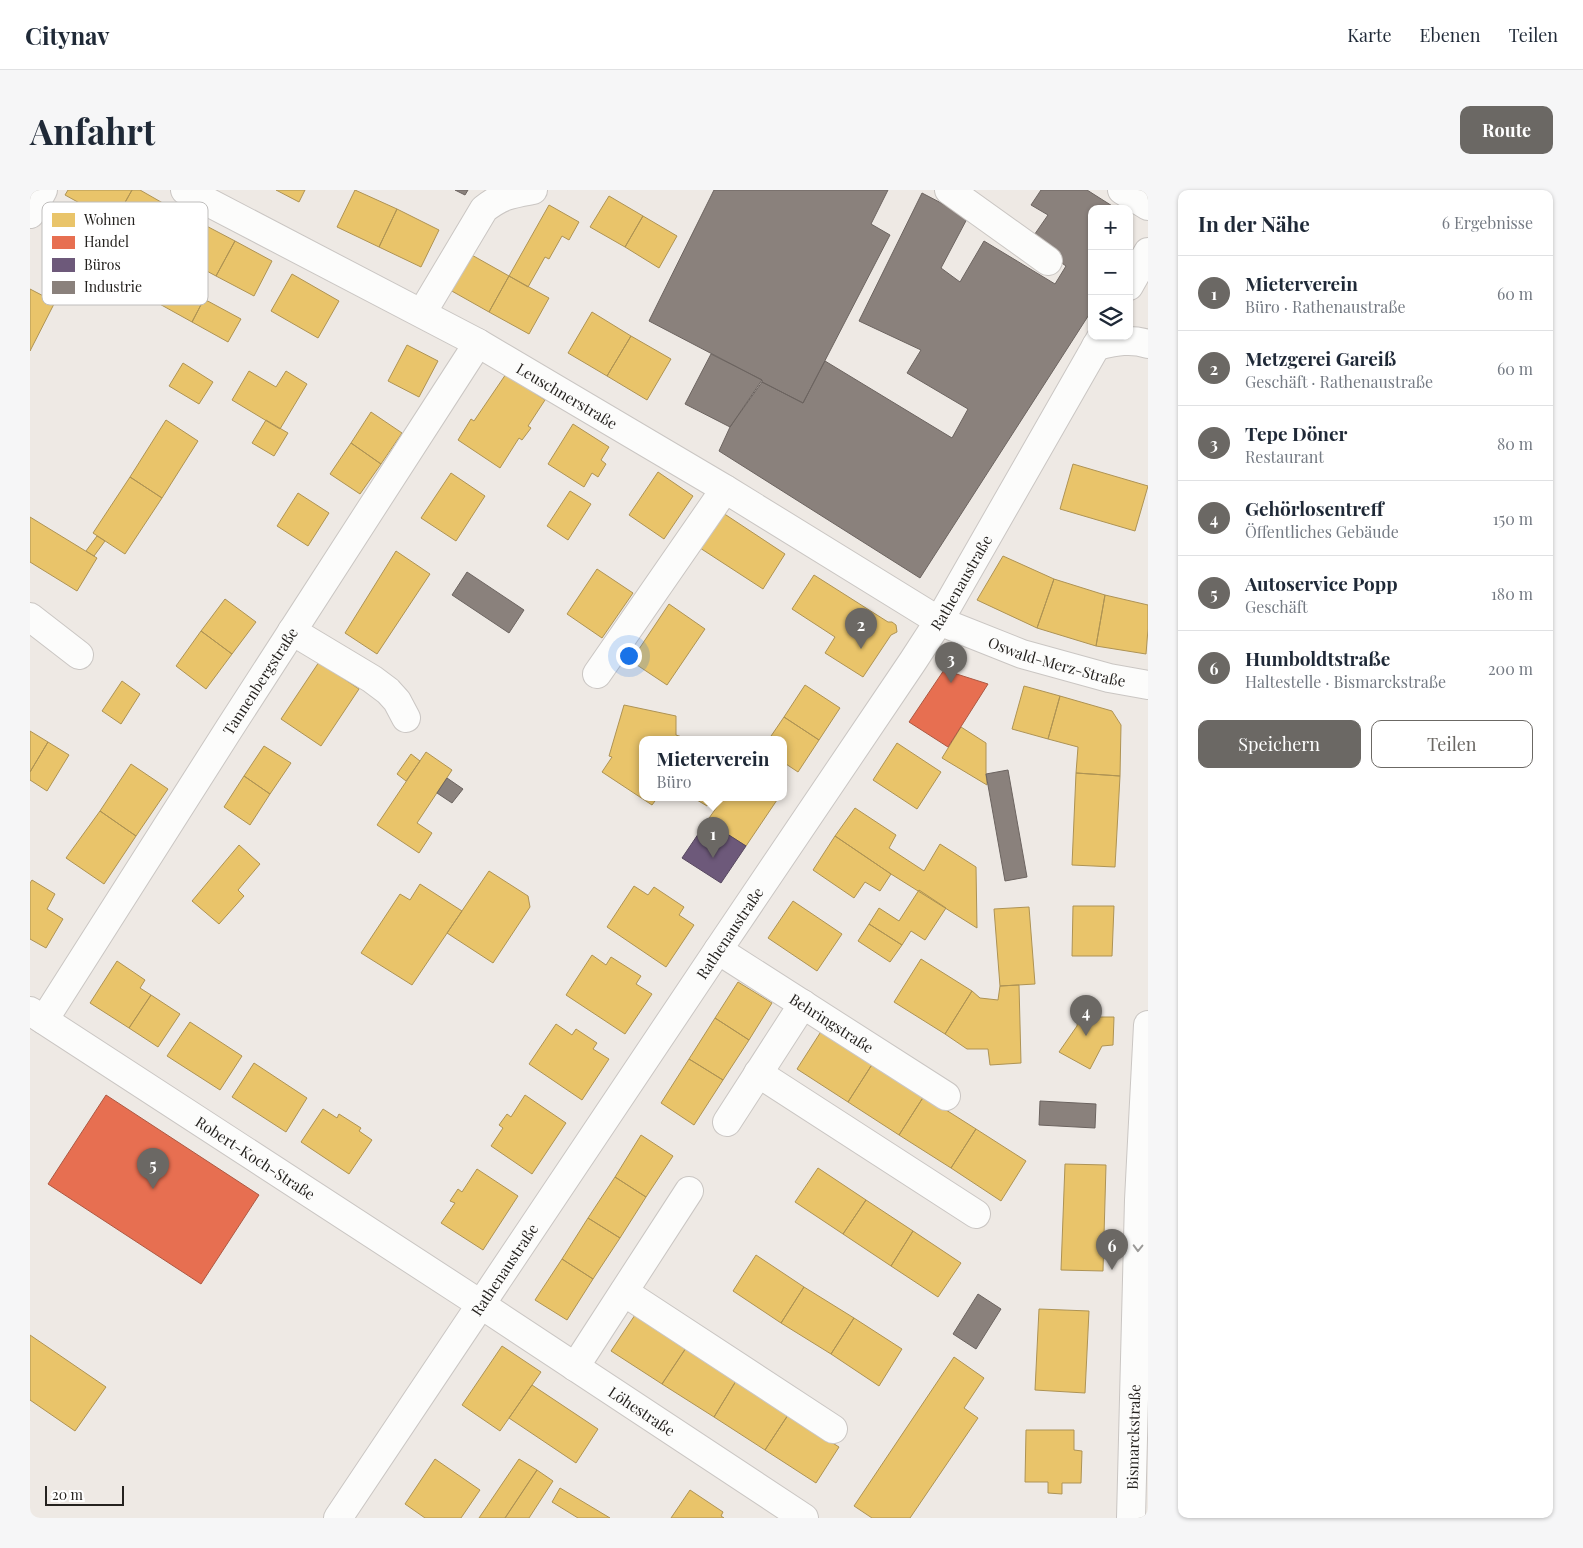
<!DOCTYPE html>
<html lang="de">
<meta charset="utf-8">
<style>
:root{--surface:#fff;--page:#f6f6f7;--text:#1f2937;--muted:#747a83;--line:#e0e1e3;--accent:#6b6864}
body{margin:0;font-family:"Playfair Display",serif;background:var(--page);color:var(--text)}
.controls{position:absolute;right:15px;top:15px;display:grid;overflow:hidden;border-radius:10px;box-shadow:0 1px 4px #0004}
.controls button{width:45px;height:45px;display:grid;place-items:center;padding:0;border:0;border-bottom:1px solid var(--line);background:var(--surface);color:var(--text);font:25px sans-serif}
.scale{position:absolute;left:15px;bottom:12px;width:79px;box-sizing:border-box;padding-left:5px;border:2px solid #25221f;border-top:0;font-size:14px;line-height:18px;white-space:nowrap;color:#25221f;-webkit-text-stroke:4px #fff;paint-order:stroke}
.you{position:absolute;left:598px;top:465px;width:18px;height:18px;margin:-12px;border:4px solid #fff;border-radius:50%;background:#1a73e8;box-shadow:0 0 0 8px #1a73e833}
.badge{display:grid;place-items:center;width:32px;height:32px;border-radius:50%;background:var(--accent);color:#fff;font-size:16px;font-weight:700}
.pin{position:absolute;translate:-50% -41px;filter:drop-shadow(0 1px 2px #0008)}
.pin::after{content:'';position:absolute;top:26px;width:18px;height:15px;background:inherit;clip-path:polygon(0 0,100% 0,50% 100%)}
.popup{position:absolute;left:609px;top:546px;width:148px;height:65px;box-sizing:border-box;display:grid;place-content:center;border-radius:10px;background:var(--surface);filter:drop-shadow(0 1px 4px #0005);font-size:16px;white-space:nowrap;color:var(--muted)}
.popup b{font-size:19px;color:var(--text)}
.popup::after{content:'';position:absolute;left:50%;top:100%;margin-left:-10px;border:10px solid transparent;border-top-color:var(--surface)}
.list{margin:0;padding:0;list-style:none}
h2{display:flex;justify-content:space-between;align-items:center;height:65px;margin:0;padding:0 20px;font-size:21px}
h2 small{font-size:16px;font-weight:400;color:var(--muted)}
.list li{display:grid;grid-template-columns:32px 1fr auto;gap:15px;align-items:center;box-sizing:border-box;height:75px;padding:0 20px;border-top:1px solid var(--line)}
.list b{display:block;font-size:19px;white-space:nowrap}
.list p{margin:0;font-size:16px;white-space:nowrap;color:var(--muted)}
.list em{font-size:16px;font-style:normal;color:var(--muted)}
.actions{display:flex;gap:10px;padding:15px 20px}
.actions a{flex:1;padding:11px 0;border:1px solid var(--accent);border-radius:10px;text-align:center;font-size:18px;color:var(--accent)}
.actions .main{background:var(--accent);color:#fff}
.icon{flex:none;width:28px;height:28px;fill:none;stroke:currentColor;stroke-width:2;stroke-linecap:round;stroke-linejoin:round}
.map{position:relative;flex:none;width:1118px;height:1328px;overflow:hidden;border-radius:10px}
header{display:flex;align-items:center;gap:30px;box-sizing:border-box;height:70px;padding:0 25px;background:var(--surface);border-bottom:1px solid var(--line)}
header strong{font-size:24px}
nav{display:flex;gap:28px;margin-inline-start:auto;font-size:18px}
.intro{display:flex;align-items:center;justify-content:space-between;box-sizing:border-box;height:120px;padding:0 30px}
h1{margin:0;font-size:35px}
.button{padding:12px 22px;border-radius:10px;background:var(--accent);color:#fff;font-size:18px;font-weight:700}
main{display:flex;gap:30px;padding:0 30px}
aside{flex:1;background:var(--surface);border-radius:10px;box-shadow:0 1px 4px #0004}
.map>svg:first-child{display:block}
.homes{fill:#e9c46a;stroke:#ae9354}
.shops{fill:#e76f51;stroke:#ad5842}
.offices{fill:#6d597a;stroke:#57485f}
.industry{fill:#8a817c;stroke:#6c6460}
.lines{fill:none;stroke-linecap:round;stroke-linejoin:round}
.minor-casing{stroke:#cac6c3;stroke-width:30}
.major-casing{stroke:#cac6c3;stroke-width:30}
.minor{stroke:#fcfcfb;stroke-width:28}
.major{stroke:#fcfcfb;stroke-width:28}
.oneway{stroke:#9b9a98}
.labels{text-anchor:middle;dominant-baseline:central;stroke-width:5;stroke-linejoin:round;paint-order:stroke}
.street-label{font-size:15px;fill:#25221f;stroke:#fff}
.key{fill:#fff;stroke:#bebdbc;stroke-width:1}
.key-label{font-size:14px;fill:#25221f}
</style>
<header>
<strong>Citynav</strong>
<nav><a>Karte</a><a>Ebenen</a><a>Teilen</a></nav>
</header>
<div class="intro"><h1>Anfahrt</h1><a class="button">Route</a></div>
<main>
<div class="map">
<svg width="1118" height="1328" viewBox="0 0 1118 1328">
<rect width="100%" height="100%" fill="#eee9e4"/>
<!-- homes -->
<path class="homes" d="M38 0H102L84 32 35 5Z
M102 0H110L145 20 125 55 84 32Z
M246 0H275L269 12Z
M325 0 367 19 349 57 307 37Z
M579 6 613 26 595 57 560 37Z
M519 15 549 32 539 50 532 46 519 69 515 67 498 97 479 86Z
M367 19 409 40 391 77 349 57Z
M613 26 647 46 629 78 595 57Z
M167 31 205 51 186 86 149 66Z
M205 51 242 71 224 106 186 86Z
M440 64 479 86 459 122 420 100Z
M262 84 309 111 288 148 241 121Z
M479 86 519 108 499 144 459 122Z
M138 89 174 109 162 132 126 112Z
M0 99 25 112 0 161Z
M174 109 211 129 198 152 162 132Z
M562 122 601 146 577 186 538 163Z
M601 146 641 169 617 210 577 186Z
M377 155 408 171 389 207 358 191Z
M153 173 183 192 169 214 139 196Z
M219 181 246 197 256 181 277 194 250 239 202 210Z
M476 184 515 210 498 236 501 238 492 250 489 248 470 278 428 250 441 229 444 231Z
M341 222 372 243 351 274 321 253Z
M136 230 168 251 132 308 100 287Z
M236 230 258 243 244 266 222 253Z
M543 234 579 257 571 270 576 274 568 287 562 283 554 297 518 274Z
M321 253 351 274 330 304 300 284Z
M1043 274 1118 296 1105 341 1030 319Z
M628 282 663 306 634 349 599 325Z
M421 283 455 306 426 351 391 328Z
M100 287 132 308 95 364 63 343Z
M540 301 561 314 538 350 517 336Z
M268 303 299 323 278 356 247 336Z
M693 323 755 364 733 399 670 358Z
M0 327 67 368 47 401 0 372Z
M67 346 75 351 64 366 56 361Z
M366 361 400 384 347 464 315 443Z
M973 366 1024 389 1007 438 947 410Z
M567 379 603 403 572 448 537 424Z
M784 385 858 432H862L866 435 867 442 861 445 833 487 795 463 805 447 762 419Z
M1024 389 1075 405 1066 456 1007 438Z
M1075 405 1118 415V439L1116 464 1066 456Z
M195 409 226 432 202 464 171 441Z
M639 414 675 439 637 495 601 471Z
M171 441 202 464 176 499 146 476Z
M289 472 329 499 291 556 251 529Z
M92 491 110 504 91 534 72 521Z
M775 495 810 518 789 550 754 527Z
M994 496 1030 506 1018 549 982 539Z
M1030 506 1082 521 1091 535 1090 586 1046 583 1048 557 1018 549Z
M594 515 646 526V545L658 549H613V607H628L622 615 572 582 582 567 579 566Z
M754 527 789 550 768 582 753 572V549H739Z
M931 537 956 553V584L957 595 912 568Z
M0 541 18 552 0 582Z
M18 552 39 565 17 601 0 590V582Z
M867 553 911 582 887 619 843 590Z
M234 556 261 573 240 604 214 586Z
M396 562 422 580 387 633 402 643 389 663 347 635Z
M381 564 390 571 376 591 367 584Z
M101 574 138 599 106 646 70 621Z
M1046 583 1090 586 1085 677 1042 675Z
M214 586 240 604 220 635 194 617Z
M662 607H683L677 616Z
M694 607H749L716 656 677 631Z
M825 618 866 645 859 658 894 681 910 654 946 677 947 738 861 684 805 646Z
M70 621 106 646 74 694 36 668Z
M805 646 861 684 850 701 835 692 824 708 783 680Z
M209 655 230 674 208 700 214 706 189 734 162 711Z
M459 681 498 706 500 717 463 773 417 743Z
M2 690 25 704 17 719 33 729 16 758 0 749V693Z
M390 694 432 721 382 795 331 763 370 704 380 710Z
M604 696 618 705 624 697 654 717 649 725 664 735 636 777 577 737Z
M889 700 916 718 895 750 881 741 872 755 839 734 849 718 869 731Z
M763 711 812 744 787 781 738 748Z
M1043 716H1084L1082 766H1042Z
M999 717 1005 794 970 796 964 719Z
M839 734 872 755 860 772 828 751Z
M562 765 576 775 581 767 611 786 606 794 622 804 595 844 536 805Z
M891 769 942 801 915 844 864 812Z
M87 771 115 790 110 798 121 805 99 838 60 813Z
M708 792 742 813 719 850 685 828Z
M989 795 991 873 960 875 958 859H937L915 844 942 801 950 808 968 810 970 796Z
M121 805 150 824 128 857 99 838Z
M1048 827H1084L1083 855 1072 856 1060 879 1029 862 1047 836Z
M685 828 719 850 693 890 659 869Z
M160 832 212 866 190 900 137 866Z
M526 834 542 845 546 839 567 853 563 859 579 869 552 910 499 874Z
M792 840 843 873 818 912 767 879Z
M659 869 693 890 664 935 631 913Z
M224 873 277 908 256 942 202 907Z
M843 873 894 906 869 945 818 912Z
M495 905 536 933 502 984 461 956 473 938 469 935 477 924 481 927Z
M894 906 946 939 921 978 869 945Z
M293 919 307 928 309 924 331 938 329 941 342 950 319 984 271 952Z
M946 939 996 971 971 1011 921 978Z
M611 945 643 966 616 1007 585 987Z
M1035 974 1076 975 1073 1081 1031 1080Z
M788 978 836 1010 813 1044 765 1012Z
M447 979 488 1006 453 1060 411 1033 425 1013 420 1011 428 999 432 1002Z
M585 987 616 1007 590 1048 558 1028Z
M836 1010 883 1041 861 1076 813 1044Z
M558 1028 590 1048 563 1089 532 1069Z
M883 1041 931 1073 908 1107 861 1076Z
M726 1065 774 1097 751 1133 703 1101Z
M532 1069 563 1089 537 1130 505 1110Z
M774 1097 824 1128 801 1164 751 1133Z
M1009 1119 1059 1121 1055 1203 1005 1200Z
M605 1125 656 1158 632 1194 581 1161Z
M824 1128 872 1159 849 1196 801 1164Z
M0 1145 76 1197 45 1241 0 1210Z
M472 1156 511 1182 470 1241 432 1215Z
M656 1158 706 1191 684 1227 632 1194Z
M924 1167 954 1188 934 1218 948 1228 880 1328H842L824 1316Z
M706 1191 758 1225 735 1260 684 1227Z
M502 1195 568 1239 546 1273 479 1228Z
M758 1225 809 1257 786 1293 735 1260Z
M996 1240H1044V1260L1052 1261 1051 1293H1032V1304L1018 1303V1292H995Z
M405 1269 450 1300 431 1328H395L375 1314Z
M489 1269 507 1280 475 1328H449Z
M507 1280 523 1291 499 1328H475Z
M530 1298 580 1328H548L522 1312Z
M660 1300 693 1322 691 1326 694 1328H641Z"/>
<!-- shops -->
<path class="shops" d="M914 480 958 494 918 557 879 532Z
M76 905 229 1005 171 1094 18 994Z"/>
<!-- offices -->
<path class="offices" d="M677 631 716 656 691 693 652 668Z"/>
<!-- industry -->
<path class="industry" d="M425 0H438L435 5Z
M684 0H858L841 34 860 45 773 213 732 192V190L619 131Z
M1011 0H1057L1087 19H1062V120L890 388 689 261 700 237 732 192 773 213 795 171 922 248 938 219 877 183 891 160 829 131 892 3 938 27 911 78 930 92 954 51 1025 94 1036 76 1000 51 1018 25 1001 15Z
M681 164 732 190 700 237 655 214Z
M437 382 494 420 479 443 422 405Z
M978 580 997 687 975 691 956 584Z
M417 588 433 599 422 613 407 603Z
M1010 911 1066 914 1065 938 1009 935Z
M948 1104 971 1119 946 1159 923 1144Z"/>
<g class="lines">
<defs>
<g id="minor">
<path id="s1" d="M155 0 448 153 695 299 909 431 992 464 1079 488 1118 495"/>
<path d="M919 0 1018 71"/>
<path d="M1092 0 1118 16"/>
<path d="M0 24 13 0"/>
<path d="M392 123 454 19C472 5 481 4 503 0"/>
<path d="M0 427 49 465"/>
<path d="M262 441 342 489 358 501 367 511 376 528"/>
<path d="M567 484 695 299"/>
<path id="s2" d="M688 760 916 906"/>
<path id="s3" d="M0 821 438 1106 774 1328"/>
<path id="s4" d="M14 830 199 539 448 153"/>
<path d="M728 883 946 1024"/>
<path d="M697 932 773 814"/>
<path d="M594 1102 803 1239"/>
<path d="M545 1177 659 1001"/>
</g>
<g id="major">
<path d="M1099 96 1118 62"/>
<path d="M1066 156C1084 152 1100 148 1118 154"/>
<path id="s5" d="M308 1328 688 760 883 471 909 431 1072 146"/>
<path id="s6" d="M1101 1328 1109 1010 1118 835"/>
</g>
</defs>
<!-- minor casing -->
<use href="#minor" class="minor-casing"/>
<!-- major casing -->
<use href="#major" class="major-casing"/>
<!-- minor -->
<use href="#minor" class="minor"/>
<!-- major -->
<use href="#major" class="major"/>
</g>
<!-- one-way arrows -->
<defs><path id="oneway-chevron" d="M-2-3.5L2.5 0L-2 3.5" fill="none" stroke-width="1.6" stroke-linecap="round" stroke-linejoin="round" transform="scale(1.25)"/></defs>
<use class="oneway" href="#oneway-chevron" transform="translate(1108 1058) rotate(91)"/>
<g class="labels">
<!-- street labels -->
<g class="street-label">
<text stroke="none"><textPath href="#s1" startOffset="434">Leuschnerstraße</textPath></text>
<text stroke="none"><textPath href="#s5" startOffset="1124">Rathenaustraße</textPath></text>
<text stroke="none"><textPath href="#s1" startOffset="994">Oswald-Merz-Straße</textPath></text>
<text stroke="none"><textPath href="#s4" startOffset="402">Tannenbergstraße</textPath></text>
<text stroke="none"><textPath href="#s5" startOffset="704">Rathenaustraße</textPath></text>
<text stroke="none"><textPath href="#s2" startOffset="135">Behringstraße</textPath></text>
<text stroke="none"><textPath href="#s3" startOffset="269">Robert-Koch-Straße</textPath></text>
<text stroke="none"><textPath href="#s5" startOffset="299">Rathenaustraße</textPath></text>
<text stroke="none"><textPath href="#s3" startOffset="731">Löhestraße</textPath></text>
<text stroke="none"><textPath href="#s6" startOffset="81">Bismarckstraße</textPath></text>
</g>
</g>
<!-- legend -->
<rect x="12" y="12" width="166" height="103" rx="8" class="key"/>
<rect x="22" y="23" width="23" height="14" fill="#e9c46a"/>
<rect x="22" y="46" width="23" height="13" fill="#e76f51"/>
<rect x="22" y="68" width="23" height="14" fill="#6d597a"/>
<rect x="22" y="91" width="23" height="13" fill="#8a817c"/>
<g class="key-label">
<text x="54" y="35">Wohnen</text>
<text x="54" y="57">Handel</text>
<text x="54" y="80">Büros</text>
<text x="54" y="102">Industrie</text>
</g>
</svg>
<div class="controls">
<button>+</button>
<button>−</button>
<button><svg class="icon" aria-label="layers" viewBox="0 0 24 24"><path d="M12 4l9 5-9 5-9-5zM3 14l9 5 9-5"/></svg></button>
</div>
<div class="scale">20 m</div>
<div class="you"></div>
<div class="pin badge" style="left:683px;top:668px">1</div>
<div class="popup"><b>Mieterverein</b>Büro</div>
<div class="pin badge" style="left:831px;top:459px">2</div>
<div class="pin badge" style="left:921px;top:493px">3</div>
<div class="pin badge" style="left:1056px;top:846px">4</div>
<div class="pin badge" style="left:123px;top:999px">5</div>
<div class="pin badge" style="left:1082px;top:1080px">6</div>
</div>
<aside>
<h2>In der Nähe<small>6 Ergebnisse</small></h2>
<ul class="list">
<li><span class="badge">1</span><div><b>Mieterverein</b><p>Büro · Rathenaustraße</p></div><em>60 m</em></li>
<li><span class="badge">2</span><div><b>Metzgerei Gareiß</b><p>Geschäft · Rathenaustraße</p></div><em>60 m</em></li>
<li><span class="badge">3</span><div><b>Tepe Döner</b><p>Restaurant</p></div><em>80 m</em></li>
<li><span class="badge">4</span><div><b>Gehörlosentreff</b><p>Öffentliches Gebäude</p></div><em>150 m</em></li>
<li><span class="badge">5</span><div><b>Autoservice Popp</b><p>Geschäft</p></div><em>180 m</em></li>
<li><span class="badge">6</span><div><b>Humboldtstraße</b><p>Haltestelle · Bismarckstraße</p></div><em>200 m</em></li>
</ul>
<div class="actions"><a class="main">Speichern</a><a>Teilen</a></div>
</aside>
</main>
